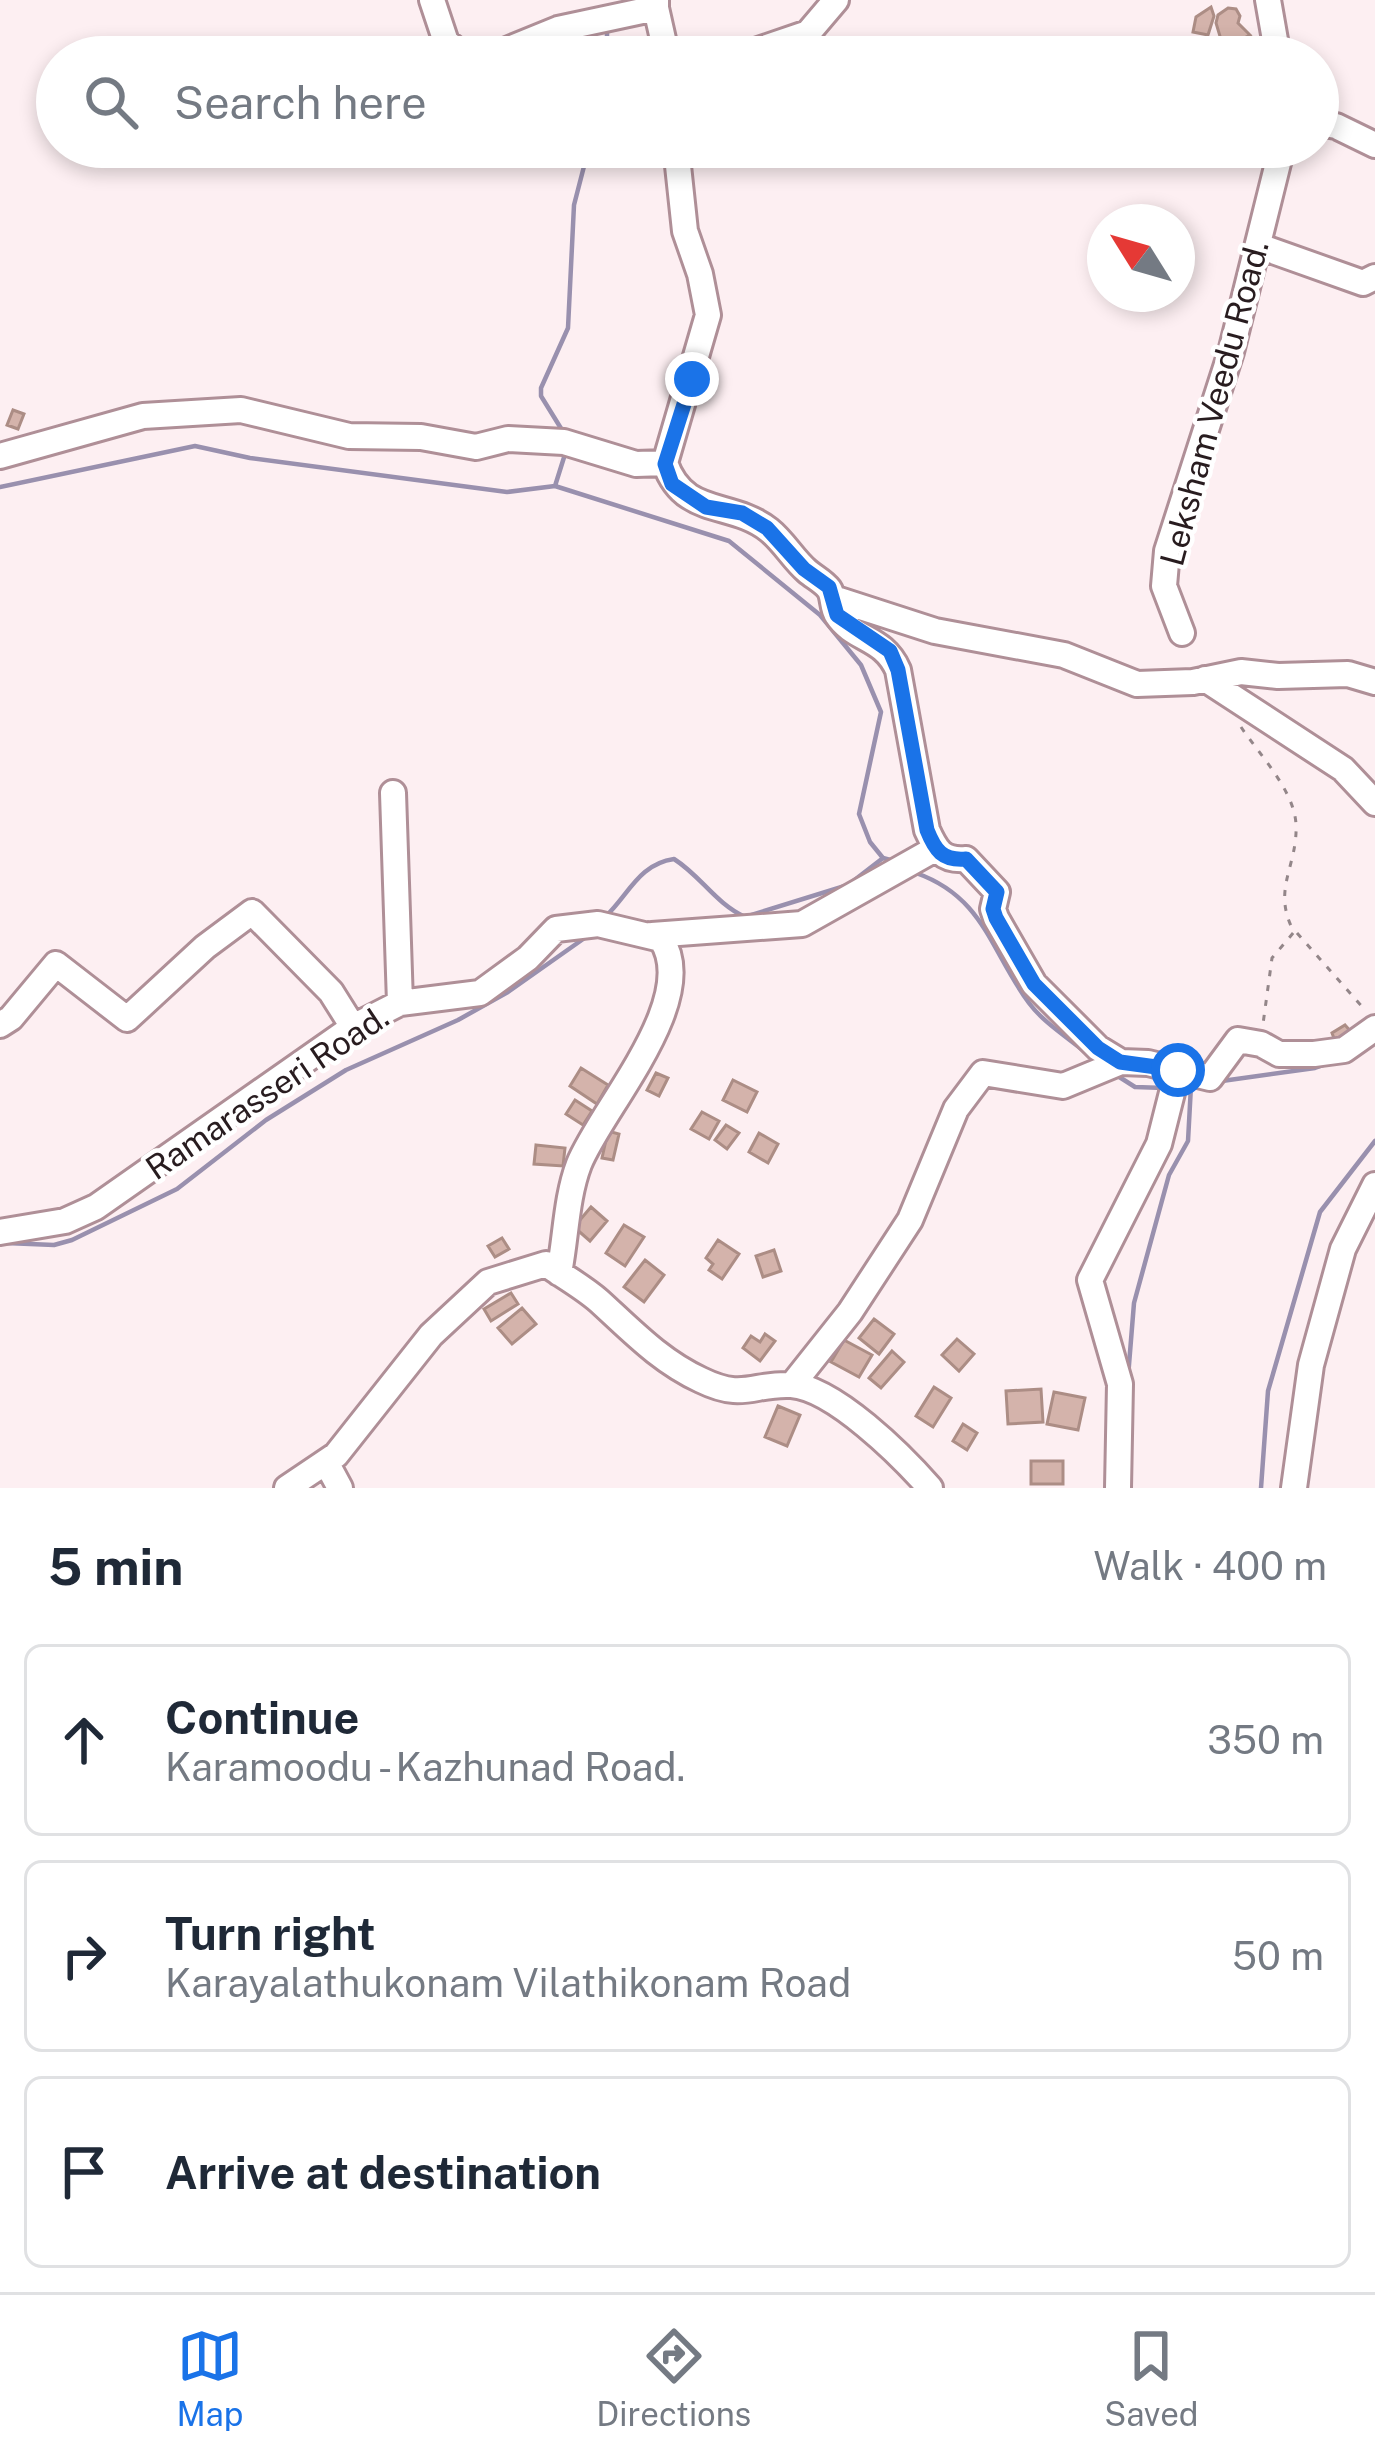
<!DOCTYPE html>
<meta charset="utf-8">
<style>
:root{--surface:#fff;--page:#f6f6f7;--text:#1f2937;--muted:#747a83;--line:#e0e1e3;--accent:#1a73e8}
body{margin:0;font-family:"Public Sans",sans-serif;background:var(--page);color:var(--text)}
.compass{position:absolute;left:1087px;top:204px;width:108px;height:108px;border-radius:50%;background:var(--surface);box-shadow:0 6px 18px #0003;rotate:307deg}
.stop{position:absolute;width:36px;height:36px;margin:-27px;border:9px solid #1a73e8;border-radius:50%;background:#fff}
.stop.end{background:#1a73e8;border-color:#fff;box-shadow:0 3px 12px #0008}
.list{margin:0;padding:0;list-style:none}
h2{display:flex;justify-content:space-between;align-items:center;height:156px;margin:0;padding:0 48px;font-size:51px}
h2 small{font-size:39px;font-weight:400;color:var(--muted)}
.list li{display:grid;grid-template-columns:78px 1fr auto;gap:36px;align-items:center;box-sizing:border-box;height:192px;margin:0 24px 24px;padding:0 24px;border:3px solid var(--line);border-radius:18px}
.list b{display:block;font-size:45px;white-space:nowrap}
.list p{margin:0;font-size:39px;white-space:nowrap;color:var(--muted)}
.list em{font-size:39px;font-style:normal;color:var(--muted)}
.icon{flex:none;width:66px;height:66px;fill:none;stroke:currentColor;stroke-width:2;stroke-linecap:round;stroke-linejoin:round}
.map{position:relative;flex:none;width:1375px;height:1488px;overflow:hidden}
.search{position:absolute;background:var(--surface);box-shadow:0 6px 18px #0003;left:36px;right:36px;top:36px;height:132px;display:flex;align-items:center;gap:30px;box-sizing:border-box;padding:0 42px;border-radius:66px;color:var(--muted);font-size:45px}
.sheet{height:804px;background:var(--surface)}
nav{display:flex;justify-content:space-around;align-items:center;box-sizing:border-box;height:168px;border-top:3px solid var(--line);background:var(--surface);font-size:33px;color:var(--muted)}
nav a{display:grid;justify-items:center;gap:6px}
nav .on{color:var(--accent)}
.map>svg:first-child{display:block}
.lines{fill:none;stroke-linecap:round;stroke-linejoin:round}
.stream{stroke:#9990ae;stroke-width:4.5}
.building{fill:#d4b3ab;stroke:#ac8d85;stroke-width:3}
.minor-casing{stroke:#af8f97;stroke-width:30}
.path{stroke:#938689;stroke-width:3;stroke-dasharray:6 9;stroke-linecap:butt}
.minor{stroke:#fff;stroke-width:24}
.route{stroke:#1a73e8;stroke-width:15}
.labels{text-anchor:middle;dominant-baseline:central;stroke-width:9;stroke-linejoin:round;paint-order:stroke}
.street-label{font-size:33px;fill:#281c1f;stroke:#fff}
</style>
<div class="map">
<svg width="1375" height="1488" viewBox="0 0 1375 1488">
<rect width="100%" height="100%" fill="#fdeff2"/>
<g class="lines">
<!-- stream -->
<path class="stream" d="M607 57V30
M562 430 541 396V388L568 328 574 205 589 147
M555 486 566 451
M0 487 195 446 250 458 507 492 555 486 729 541 820 615 861 665 881 712 859 814 870 842 883 858 894 861
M916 873C984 897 990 950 1029 1003 1043 1022 1067 1037 1085 1052
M606 916C629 894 639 864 674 859 701 876 715 903 745 917L848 885 883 858
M1113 1073 1135 1087 1164 1088
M1222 1081 1315 1068 1329 1063
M6 1243 54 1245 72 1240 177 1189 266 1120 346 1070 458 1020 508 992 586 937
M1128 1377 1134 1303 1169 1175 1188 1141 1191 1086
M1261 1488 1268 1391 1320 1212 1375 1141"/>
</g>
<!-- building -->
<path class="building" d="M1211 7 1214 16 1208 35 1193 32 1196 17Z
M1228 8 1236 9 1240 16 1238 23 1250 35 1228 46 1222 43 1216 23 1218 15Z
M13 410 24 414 18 429 7 425Z
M1345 1025 1353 1034 1335 1041 1332 1033Z
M581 1068 608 1085 597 1104 570 1086Z
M656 1073 668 1078 659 1096 647 1090Z
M733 1080 757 1092 747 1112 723 1100Z
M575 1100 592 1111 583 1125 566 1114Z
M702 1112 719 1121 709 1139 691 1129Z
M726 1125 739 1133 727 1149 715 1140Z
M608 1131 619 1134 613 1160 602 1158Z
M759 1133 778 1144 768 1163 749 1152Z
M536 1145 565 1148 563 1166 534 1164Z
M591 1207 607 1221 590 1241 574 1227Z
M624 1225 644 1237 625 1266 606 1253Z
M502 1238 509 1249 495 1257 488 1246Z
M718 1240 739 1254 722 1279 709 1270 713 1264 706 1258Z
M774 1250 781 1271 763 1277 756 1256Z
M645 1260 664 1275 644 1302 624 1287Z
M511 1293 518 1304 491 1321 484 1309Z
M522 1308 536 1324 512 1344 498 1328Z
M874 1319 894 1334 879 1354 859 1338Z
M765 1334 775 1341 760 1361 743 1348 751 1336 760 1342Z
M957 1339 974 1354 959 1371 942 1355Z
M844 1340 872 1355 859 1377 831 1362Z
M892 1351 904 1362 881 1388 869 1378Z
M934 1387 951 1398 933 1427 916 1416Z
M1041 1389 1043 1422 1008 1424 1006 1391Z
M1054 1392 1085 1398 1078 1430 1047 1424Z
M778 1406 800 1415 787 1446 765 1437Z
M963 1424 977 1433 967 1450 953 1441Z
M1031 1461H1063V1484H1031Z"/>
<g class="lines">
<defs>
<path id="minor" d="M432 0 446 42 465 57
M1268 0 1278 57
M656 8 667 57
M490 57 558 29 656 8V0
M738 57 808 33 836 0
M1318 123 1336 126 1375 145
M1259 246 1363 283 1375 277
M0 456 143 416 241 410 349 436 421 437 476 447 508 439 564 442 636 464 665 463
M665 463C684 518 731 500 769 530 784 542 793 559 807 571 814 577 824 582 829 589 834 596 832 608 837 615 854 641 883 636 898 670L927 830C936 850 942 861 966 859L997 892 993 909 996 918 1034 984 1098 1048 1121 1062 1148 1063 1210 1078 1238 1040 1261 1044 1279 1054H1314L1344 1050 1375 1028
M665 463 708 315 700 274 685 231 676 147
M833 598 935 631 1064 655 1137 684 1193 682 1241 672 1278 676 1348 674 1375 682
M1182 633 1164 586 1167 551 1231 352 1282 147
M1205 679 1343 769 1375 803
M393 793 400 1003
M652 935 802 924 935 849
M0 1025 11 1018 56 964 127 1019 205 947 252 912 331 992 353 1027
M0 1232 65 1221 96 1207 353 1027 400 1003 480 993 528 958 556 929 598 924 661 939C702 999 601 1109 579 1164 566 1198 566 1238 559 1273
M792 1385 850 1312 910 1220 956 1109 983 1073 1063 1086 1121 1062
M326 1462 340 1488
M287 1488 336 1455 431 1335 488 1282 546 1264C563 1276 583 1287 599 1301 632 1331 660 1361 701 1380 744 1401 753 1383 791 1385 834 1388 902 1456 930 1488
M1118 1488 1120 1384 1090 1280 1159 1144 1178 1069
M1294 1488 1311 1365 1343 1249 1375 1185"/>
</defs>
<!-- minor casing -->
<use href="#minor" class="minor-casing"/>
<!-- path -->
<path class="path" d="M1241 727C1259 754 1294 790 1296 824 1298 867 1271 889 1294 932L1272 958 1263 1024
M1297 933 1366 1011"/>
<!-- minor -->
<use href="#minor" class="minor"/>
</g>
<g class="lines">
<!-- route -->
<path class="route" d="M692 379 665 464 672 484 706 507 742 513 767 528 804 569 829 587 837 615 890 651 898 670 927 830C935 850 942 861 966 859L997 892 993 909 996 918 1034 984 1098 1048 1120 1062 1178 1070"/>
</g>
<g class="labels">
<!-- street labels -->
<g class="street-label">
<text transform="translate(1214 403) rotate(-75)">Leksham Veedu Road.</text>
<text transform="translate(267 1092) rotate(-34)">Ramarasseri Road.</text>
</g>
</g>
</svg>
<svg class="compass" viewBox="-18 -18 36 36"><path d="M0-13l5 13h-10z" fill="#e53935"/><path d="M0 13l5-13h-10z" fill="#747a83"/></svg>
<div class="stop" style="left:1178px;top:1070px"></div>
<div class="stop end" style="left:692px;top:379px"></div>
<div class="search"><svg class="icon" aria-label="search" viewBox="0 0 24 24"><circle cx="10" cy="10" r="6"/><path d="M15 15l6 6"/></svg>Search here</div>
</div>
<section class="sheet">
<h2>5 min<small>Walk · 400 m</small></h2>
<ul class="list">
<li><svg class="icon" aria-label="ahead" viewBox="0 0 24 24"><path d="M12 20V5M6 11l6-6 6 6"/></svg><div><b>Continue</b><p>Karamoodu - Kazhunad Road.</p></div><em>350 m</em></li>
<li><svg class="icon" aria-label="right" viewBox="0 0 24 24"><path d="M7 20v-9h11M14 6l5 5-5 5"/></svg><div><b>Turn right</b><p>Karayalathukonam Vilathikonam Road</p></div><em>50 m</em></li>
<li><svg class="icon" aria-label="arrive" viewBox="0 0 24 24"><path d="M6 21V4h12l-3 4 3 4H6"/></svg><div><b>Arrive at destination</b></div></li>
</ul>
</section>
<nav>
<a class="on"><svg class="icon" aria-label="map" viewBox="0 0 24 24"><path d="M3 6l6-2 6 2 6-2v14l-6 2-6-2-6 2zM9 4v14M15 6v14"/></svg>Map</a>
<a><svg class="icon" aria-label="directions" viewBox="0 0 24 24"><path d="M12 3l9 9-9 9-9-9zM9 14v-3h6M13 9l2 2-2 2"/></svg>Directions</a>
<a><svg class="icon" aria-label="saved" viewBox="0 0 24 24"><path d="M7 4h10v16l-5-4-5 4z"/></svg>Saved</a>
</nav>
